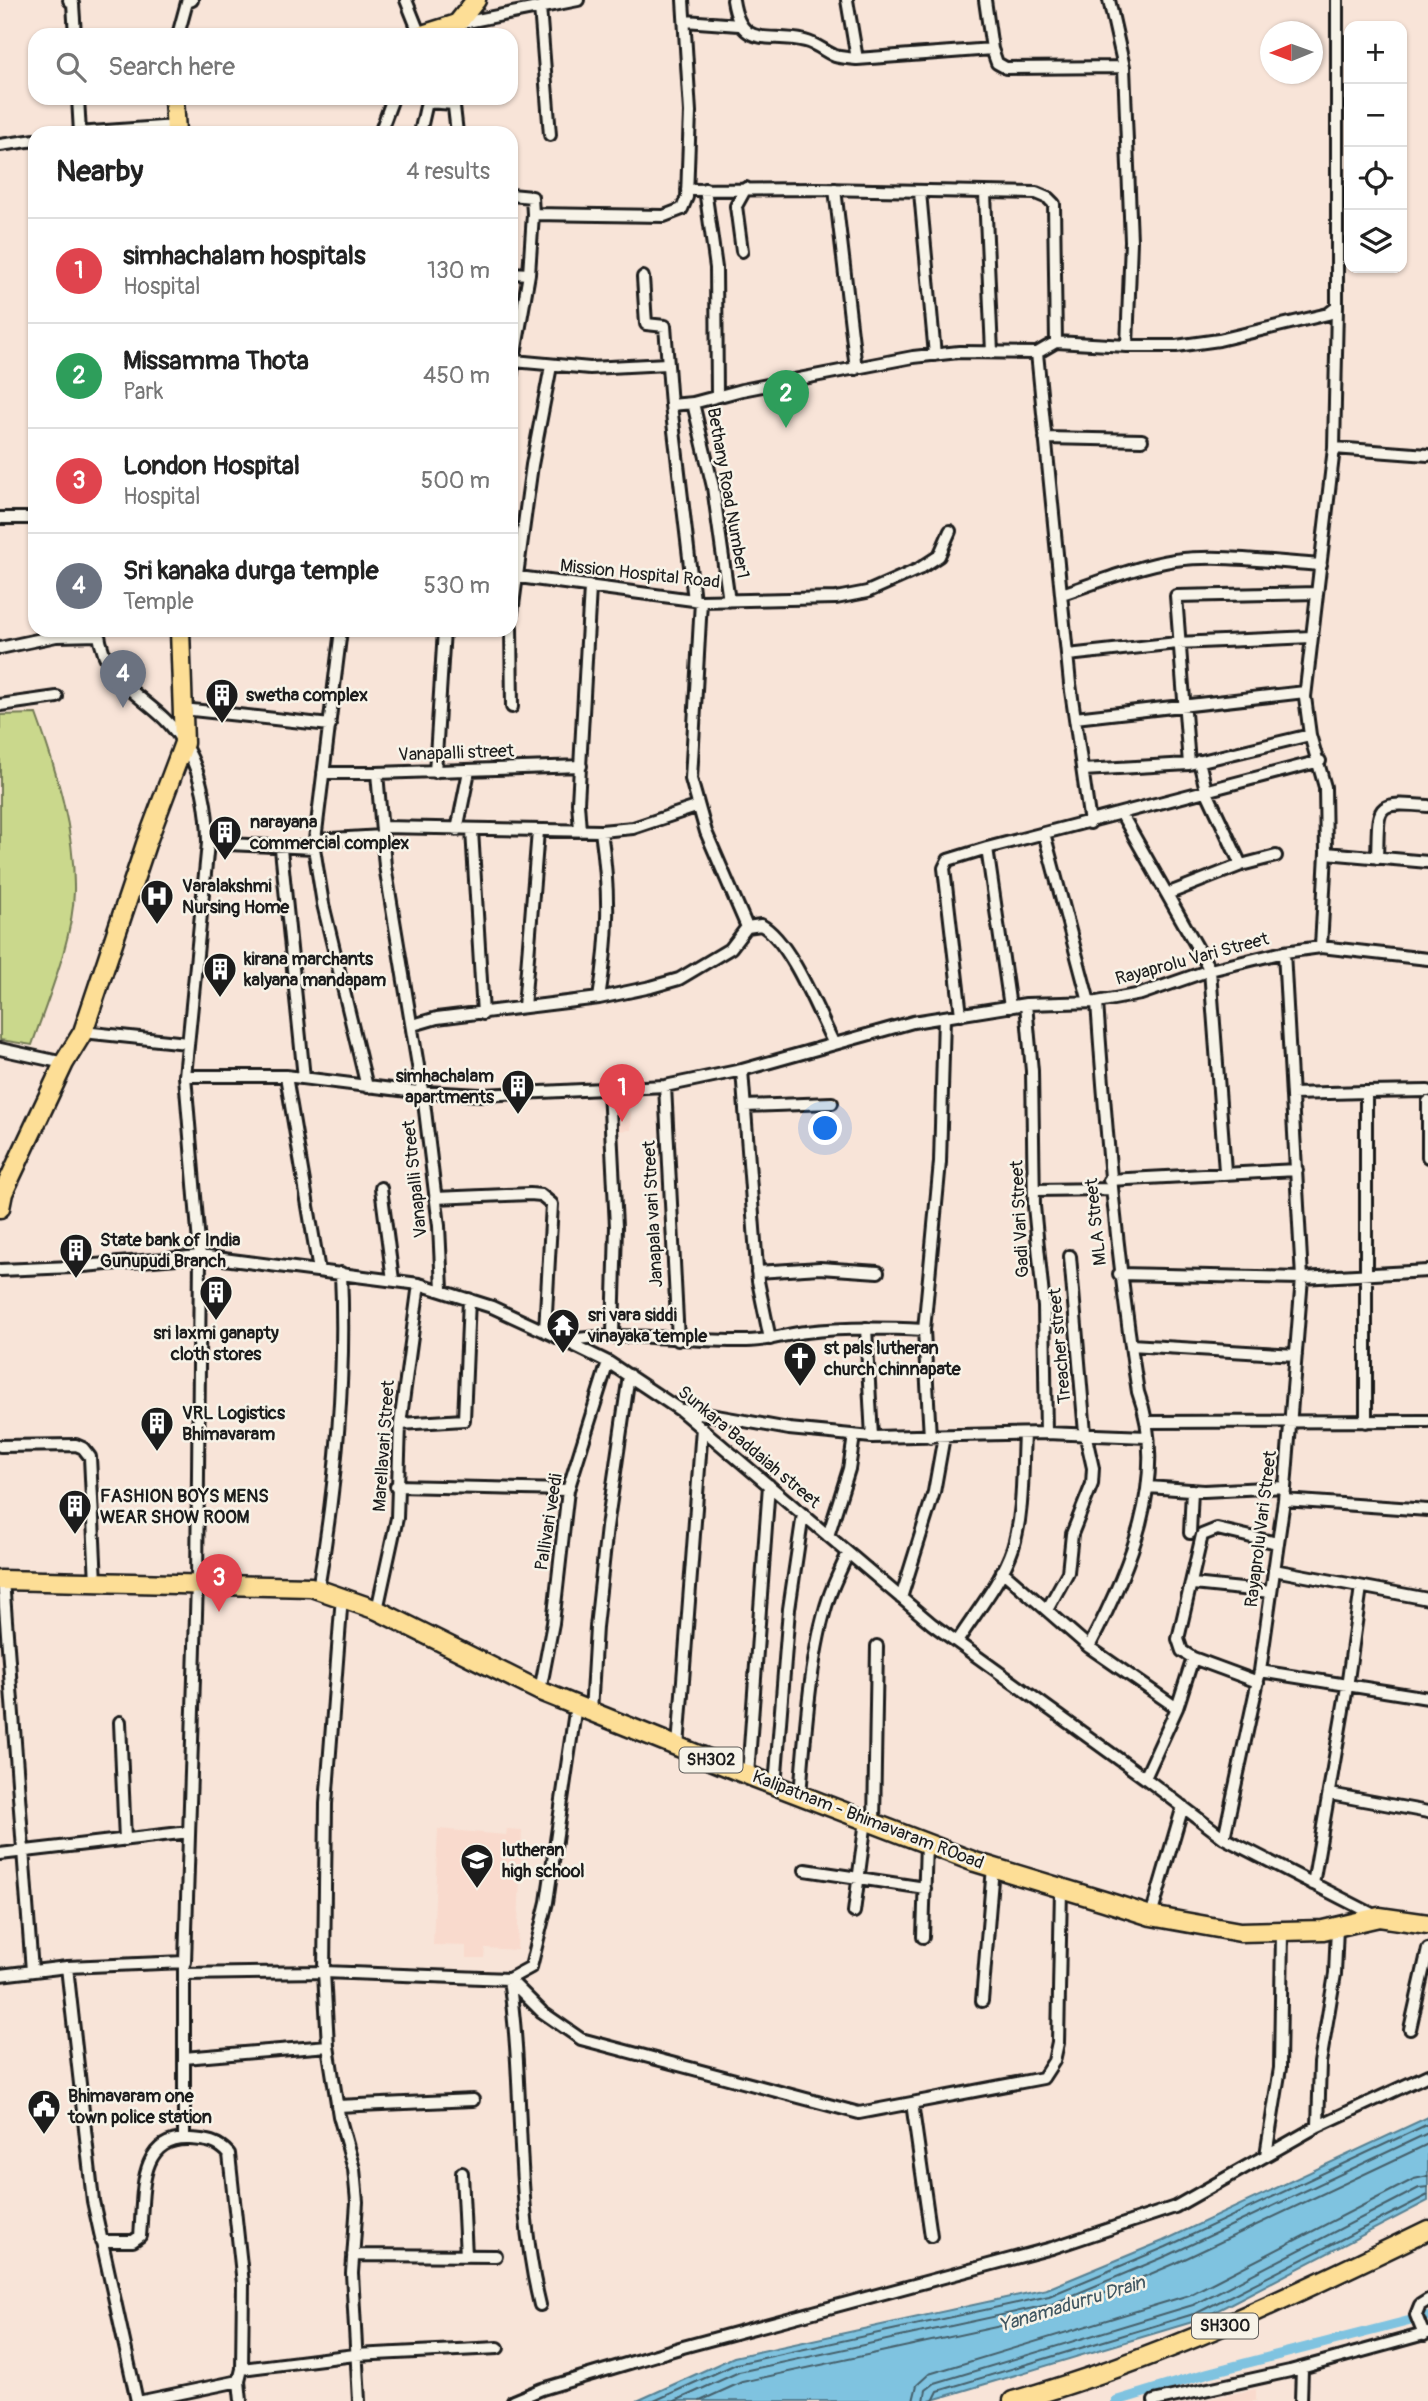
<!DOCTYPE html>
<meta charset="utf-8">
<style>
:root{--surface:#fff;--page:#f2f2f2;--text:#222;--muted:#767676;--line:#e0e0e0;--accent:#ea580c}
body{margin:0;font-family:Pangolin,sans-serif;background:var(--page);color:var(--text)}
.controls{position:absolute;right:21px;top:21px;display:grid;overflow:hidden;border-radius:14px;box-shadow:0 2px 5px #0004}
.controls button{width:63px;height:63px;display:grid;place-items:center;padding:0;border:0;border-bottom:2px solid var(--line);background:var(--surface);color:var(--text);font:35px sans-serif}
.compass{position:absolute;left:1260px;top:21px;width:63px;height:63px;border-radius:50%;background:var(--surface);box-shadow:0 2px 5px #0004;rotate:269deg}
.you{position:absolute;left:826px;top:1129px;width:24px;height:24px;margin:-18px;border:5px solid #fff;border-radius:50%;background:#1a73e8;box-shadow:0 0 0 10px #1a73e833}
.badge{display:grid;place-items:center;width:46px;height:46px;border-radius:50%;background:var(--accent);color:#fff;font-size:23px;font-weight:700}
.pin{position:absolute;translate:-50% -58px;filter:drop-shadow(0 2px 4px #0008)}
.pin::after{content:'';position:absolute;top:37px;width:24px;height:21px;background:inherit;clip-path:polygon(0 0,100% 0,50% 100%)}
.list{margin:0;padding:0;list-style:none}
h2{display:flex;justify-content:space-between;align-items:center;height:91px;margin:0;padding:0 28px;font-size:30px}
h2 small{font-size:23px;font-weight:400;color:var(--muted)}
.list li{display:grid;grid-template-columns:46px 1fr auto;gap:21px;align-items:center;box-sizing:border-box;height:105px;padding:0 28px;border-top:2px solid var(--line)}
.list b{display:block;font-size:26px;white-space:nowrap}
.list p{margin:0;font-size:23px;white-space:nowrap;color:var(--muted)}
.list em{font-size:23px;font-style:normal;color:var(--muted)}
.icon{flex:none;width:38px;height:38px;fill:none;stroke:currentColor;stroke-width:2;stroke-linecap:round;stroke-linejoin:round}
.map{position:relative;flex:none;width:1428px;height:2401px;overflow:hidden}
.search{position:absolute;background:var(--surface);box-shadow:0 2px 5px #0004;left:28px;top:28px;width:490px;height:77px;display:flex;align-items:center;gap:18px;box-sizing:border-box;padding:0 24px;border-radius:21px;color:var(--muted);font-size:26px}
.panel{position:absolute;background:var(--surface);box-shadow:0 2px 5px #0004;left:28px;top:126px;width:490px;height:511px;border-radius:21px}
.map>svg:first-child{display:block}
.built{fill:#f9dacd}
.green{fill:#cad88c;stroke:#737a54;stroke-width:2}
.water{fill:#7fc3e0;stroke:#578092;stroke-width:2}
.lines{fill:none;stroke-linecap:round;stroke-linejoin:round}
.shore{stroke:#445f6a;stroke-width:2}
.canal{stroke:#7fc3e0;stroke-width:10}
.minor-casing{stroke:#1c1c1c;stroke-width:16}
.primary-casing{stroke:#1c1c1c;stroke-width:23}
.minor{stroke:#f7f3e8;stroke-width:10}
.primary{stroke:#fdde96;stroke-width:18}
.labels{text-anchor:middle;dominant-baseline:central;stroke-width:5;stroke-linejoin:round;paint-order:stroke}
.shield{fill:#f7f3e8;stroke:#5e5c59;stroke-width:2}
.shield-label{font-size:16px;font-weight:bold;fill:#1c1c1c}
.street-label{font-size:18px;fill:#1c1c1c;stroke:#f7f3e8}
.poi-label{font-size:18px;font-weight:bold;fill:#1c1c1c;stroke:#f7f3e8;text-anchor:start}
.water-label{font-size:19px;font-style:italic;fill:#3f5661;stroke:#f7f3e8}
</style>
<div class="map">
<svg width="1428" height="2401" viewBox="0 0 1428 2401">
<rect width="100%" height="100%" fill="#f8e4d8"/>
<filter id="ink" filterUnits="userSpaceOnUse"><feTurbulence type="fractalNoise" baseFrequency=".0143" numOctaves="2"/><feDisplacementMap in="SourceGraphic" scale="14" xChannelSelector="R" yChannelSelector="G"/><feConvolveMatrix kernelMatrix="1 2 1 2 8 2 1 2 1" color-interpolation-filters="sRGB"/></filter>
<g filter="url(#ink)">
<!-- built -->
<path class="built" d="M631 1111V1130L615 1131 613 1114Z
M438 1829 506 1835 507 1829 522 1830 517 1950 485 1948 484 1958H466V1946L433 1945Z
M1256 2389V2401H1199Z"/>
<!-- green -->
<path class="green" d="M36 714C56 769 75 831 74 891 73 940 48 998 32 1045L0 1040V715Z"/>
<!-- water -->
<path class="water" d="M1428 2117V2201L1199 2320 929 2401H637L734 2357 1047 2289 1163 2241Z"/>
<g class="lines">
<!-- shore -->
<path class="shore" d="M654 2401 736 2364 1049 2296 1166 2247 1428 2124
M675 2401 739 2372 1052 2304 1169 2255 1428 2133
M700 2401 742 2382 1056 2314 1174 2264 1428 2144
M913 2401 917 2385 929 2374 1189 2295 1414 2179 1428 2176
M924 2401 926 2390 935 2383 1193 2305 1419 2188 1428 2187
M933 2401 938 2391 1197 2313 1428 2195"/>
<!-- canal -->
<path class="canal" d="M1116 2401 1208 2373 1428 2316"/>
<defs>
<path id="minor" d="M69 0 73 4 75 35
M406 0 420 35
M733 0C741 51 768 32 805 41 817 44 824 51 835 56 842 58 850 58 857 59L992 49 997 63 1006 68 1124 67
M847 0 857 59
M985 0 992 49
M1109 0 1124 67 1131 241 1127 346
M540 7 550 135
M685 21 739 25
M457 24 578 0
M178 35 187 2 192 0
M78 98 80 133
M453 98 457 133
M77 133 176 126
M380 133 393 98
M420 133 427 102 454 104
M0 145 35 140
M705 189 716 268 717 396
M835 189 856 369
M687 190 818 189 1036 193 1048 198 1054 204 1056 342
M920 192 935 355
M985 194 992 352
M511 195 532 197 533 214
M742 251 736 206 746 188
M511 273 529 274
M643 277 646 324 665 326 671 405
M1337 307 1334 448 1428 455
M1037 353 1056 342 1127 346H1176L1219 340 1328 314 1337 307V0
M1037 353 1070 684 1090 823
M514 361 590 368 667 364
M511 377 529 274 533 214 664 216 682 209 687 197 690 112 683 0
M693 403 671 405 694 600
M1045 438 1142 440
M0 518H35
M511 576 701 601 836 598 867 592 919 569 939 556 950 531
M1062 594C1099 582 1137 566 1175 560 1222 554 1273 562 1321 565
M701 601 691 779 706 832 747 927
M729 601 713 487 693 403 742 390 913 357 959 352 1037 353
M511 620 532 465 551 366
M511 627 512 707
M98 630C107 695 156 695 184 744 202 773 208 811 208 843L185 1076 200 1256 197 1583 185 1962 67 1967 93 2201 137 2401
M0 648 56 636 99 635
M1068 655 1177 643 1311 637
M0 705 57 697
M183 709 330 725
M1075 718 1305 692
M1199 761 1206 790 1241 865
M1189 764 1176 596 1317 593
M1083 770 1189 764 1310 735
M435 772 444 630
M323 773H377
M1121 813 1210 970 1225 1171
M382 827 601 831 633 828 696 807
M457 830 469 771
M472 830 483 1014
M580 830 578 803 590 588
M1044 833 1089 1002
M315 840 382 836
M208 843 314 848 323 904 367 1087
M314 848 341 630
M281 849 304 1078
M1326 853 1428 862
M1377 858C1379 805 1372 801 1428 806
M1167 894 1241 865 1276 856
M747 927 761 925C791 941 818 1013 834 1044
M1321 947 1326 853 1325 787 1310 735 1305 697 1334 448
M1284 952 1321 947 1428 959
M599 998C609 936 610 893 601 831
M1026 1004 1032 1071 1034 1206 1044 1307 1046 1433
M524 1007 538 831
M1010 1007 987 848 1320 761
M961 1015 944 868 948 860 987 848
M413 1025 437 1018 599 998 651 987 679 979 731 948 747 927
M83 1032 187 1043
M0 1049 64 1063
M742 1070 758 1281 770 1339
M185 1076H286L408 1091 481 1095 665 1086 742 1070 913 1022 1026 1004 1097 1002 1141 994 1210 970 1284 952 1302 1278 1284 1500 1260 1671 1224 1838
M286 1076 319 1271
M665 1086 678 1340
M609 1089 616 1227 613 1334
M1292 1094 1366 1092
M1428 1102V1157
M745 1106 832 1103
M1109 1180 1297 1170
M381 1188 393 1280
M1034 1190 1110 1189
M435 1198 530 1194 541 1195 552 1204 545 1331
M0 1270 72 1267 200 1256 419 1284 492 1307 553 1335 608 1362 680 1410 932 1624 1145 1778 1224 1838 1376 1916
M757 1272 820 1268 878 1272
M1119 1274 1302 1278 1428 1271
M442 1289 439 1226 424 1102 385 866 377 773 581 766
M866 1328 872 1437
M565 1341C625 1330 686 1342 747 1341 768 1341 786 1334 806 1332 845 1327 885 1328 924 1330
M1131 1345 1296 1355
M683 1410 789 1429 872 1437 1046 1433 1147 1437
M1146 1422 1428 1421
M1366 1422V1092L1428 1091
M400 1424 464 1420 469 1299
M930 1437 924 1330 940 1162 944 1017
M0 1446 76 1445 83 1448 90 1457 96 1582
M396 1486 568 1490
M1148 1487 1204 1491 1285 1487
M1284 1500 1428 1510
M1190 1533 1192 1490
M828 1536 849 1469 854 1436
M1274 1570 1428 1599
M1002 1571 1089 1647 1177 1708
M3 1580 32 1971
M1193 1584 1271 1592
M318 1589C336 1485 346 1380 341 1273
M342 1596 326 1804 324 1972 328 2046 339 2116 354 2169 357 2202 352 2273 359 2401
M901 1598 934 1492 944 1436
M377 1610 397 1518 400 1424 419 1284
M1047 1610 1068 1572 1072 1534 1092 1484 1093 1468 1085 1433 1070 1256
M957 1642C976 1612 1002 1581 1013 1548 1024 1512 1022 1471 1024 1434
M1089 1647C1128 1572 1170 1478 1138 1392 1117 1262 1106 1133 1097 1002
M1193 1658 1258 1682
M1260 1671 1428 1698
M540 1691 553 1623 568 1490 608 1362
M576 1705 547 1902 531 1967 509 1979 542 2012 581 2039 859 2113 1043 2078 1054 2061 1058 2043 1061 1888
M591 1712 596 1627 607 1527 629 1375
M120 1722 125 1840
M678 1747 702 1428
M748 1775 769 1485
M1145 1778 1177 1708 1193 1658 1182 1651 1178 1639 1202 1535 1217 1529 1277 1543
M775 1786 789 1609 803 1514
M1330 1794 1428 1812
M800 1795C805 1736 810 1653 829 1597 834 1582 842 1567 848 1553
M874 1823 877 1646
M0 1854 189 1832
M805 1870 925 1888
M1313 1884 1347 1687 1361 1587
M854 1912 866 1820
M1151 1916 1183 1806
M923 1937 926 1843
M184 1968V2139
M184 1974 324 1972 509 1979C525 2087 514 2199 540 2305
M0 1975 67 1967
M982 2001 993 1867
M1410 2029 1428 1949
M184 2058 328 2046
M912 2103 931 2236
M337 2106 473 2100
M1318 2126 1320 2063 1335 1974 1337 1927
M1266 2155 1280 2068 1282 1932
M462 2173 466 2256
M101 2241H133L140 2236C144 2198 136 2136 190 2139 206 2140 218 2141 229 2154L243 2284 242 2369 239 2381 241 2401
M353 2255 496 2256
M1424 2335 1416 2315 1420 2305 1428 2300
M242 2369 355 2355 498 2348
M143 2401 239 2381
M513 2401 542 2389 683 2347 1052 2248 1175 2207 1318 2126 1428 2075
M1154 2401 1290 2371 1428 2333
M1301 2401 1302 2368"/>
<path id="primary" d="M422 35 457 24 476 0
M174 98 176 133
M0 1208 3 1193 64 1063 83 1032 146 844 184 743 180 630
M0 1580 311 1587 377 1610 540 1691 753 1777 975 1862 1104 1901 1151 1916 1240 1932 1323 1930 1379 1917 1428 1924
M1013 2401C1160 2360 1292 2296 1428 2230"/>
</defs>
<!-- minor casing -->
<use href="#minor" class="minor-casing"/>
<!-- primary casing -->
<use href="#primary" class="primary-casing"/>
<!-- minor -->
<use href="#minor" class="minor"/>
<!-- primary -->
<use href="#primary" class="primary"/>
</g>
</g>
<!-- icons -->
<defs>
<symbol id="building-pin" viewBox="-11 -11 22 30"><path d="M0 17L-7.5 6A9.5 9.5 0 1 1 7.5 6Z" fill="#1c1c1c" stroke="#f7f3e8"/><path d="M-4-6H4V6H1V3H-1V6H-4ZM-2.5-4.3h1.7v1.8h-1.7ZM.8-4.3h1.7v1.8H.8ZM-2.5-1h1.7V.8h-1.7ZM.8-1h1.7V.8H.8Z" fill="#fff"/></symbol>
<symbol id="hospital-pin" viewBox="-11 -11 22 30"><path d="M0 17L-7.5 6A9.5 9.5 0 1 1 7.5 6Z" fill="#1c1c1c" stroke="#f7f3e8"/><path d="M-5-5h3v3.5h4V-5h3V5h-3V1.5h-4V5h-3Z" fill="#fff"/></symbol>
<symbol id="temple-pin" viewBox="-11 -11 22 30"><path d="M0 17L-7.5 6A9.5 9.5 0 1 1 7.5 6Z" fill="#1c1c1c" stroke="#f7f3e8"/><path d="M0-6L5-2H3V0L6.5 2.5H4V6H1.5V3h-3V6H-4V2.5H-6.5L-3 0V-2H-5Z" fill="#fff"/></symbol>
<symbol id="church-pin" viewBox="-11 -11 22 30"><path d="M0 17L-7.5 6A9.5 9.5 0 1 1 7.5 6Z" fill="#1c1c1c" stroke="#f7f3e8"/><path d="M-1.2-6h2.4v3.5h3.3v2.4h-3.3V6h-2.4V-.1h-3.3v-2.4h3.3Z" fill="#fff"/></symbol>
<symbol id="school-pin" viewBox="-11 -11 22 30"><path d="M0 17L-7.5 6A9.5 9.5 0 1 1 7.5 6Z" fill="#1c1c1c" stroke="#f7f3e8"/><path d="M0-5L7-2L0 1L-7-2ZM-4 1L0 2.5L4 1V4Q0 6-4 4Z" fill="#fff"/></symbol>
<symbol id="civic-pin" viewBox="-11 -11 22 30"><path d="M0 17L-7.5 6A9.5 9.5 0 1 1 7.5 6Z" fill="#1c1c1c" stroke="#f7f3e8"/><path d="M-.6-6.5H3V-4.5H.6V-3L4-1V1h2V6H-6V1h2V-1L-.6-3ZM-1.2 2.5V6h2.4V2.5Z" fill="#fff"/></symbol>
</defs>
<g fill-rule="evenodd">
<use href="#building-pin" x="203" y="676" width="38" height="52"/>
<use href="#building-pin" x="206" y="813" width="38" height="52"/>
<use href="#hospital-pin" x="138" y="877" width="38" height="52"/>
<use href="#building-pin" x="201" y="950" width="38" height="52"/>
<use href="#building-pin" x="499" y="1067" width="38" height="52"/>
<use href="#building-pin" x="57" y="1231" width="38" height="52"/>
<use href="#building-pin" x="197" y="1273" width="38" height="52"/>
<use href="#temple-pin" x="544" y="1306" width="38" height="52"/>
<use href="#church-pin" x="781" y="1339" width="38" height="52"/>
<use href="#building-pin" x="138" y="1404" width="38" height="52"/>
<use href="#building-pin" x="56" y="1487" width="38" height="52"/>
<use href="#school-pin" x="458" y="1841" width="38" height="52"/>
<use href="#civic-pin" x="25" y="2087" width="38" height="52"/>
</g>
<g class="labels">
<!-- shield labels -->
<g class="shield">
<rect x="679.5" y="1747.5" width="63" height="25" rx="5"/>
<rect x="1192" y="2313.5" width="66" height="25" rx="5"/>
</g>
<g class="shield-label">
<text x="711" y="1760">SH302</text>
<text x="1225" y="2326">SH300</text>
</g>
<!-- street labels -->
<g class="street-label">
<text transform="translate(728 493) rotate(80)">Bethany Road Number1</text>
<text transform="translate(640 574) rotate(6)">Mission Hospital Road</text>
<text transform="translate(456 753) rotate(-2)">Vanapalli street</text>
<text transform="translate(1192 959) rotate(-15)">Rayaprolu Vari Street</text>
<text transform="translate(415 1179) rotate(-96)">Vanapalli Street</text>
<text transform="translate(653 1214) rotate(-93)">Janapala vari Street</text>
<text transform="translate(1020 1219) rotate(-93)">Gadi Vari Street</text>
<text transform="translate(1096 1222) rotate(-96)">MLA Street</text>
<text transform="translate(1060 1346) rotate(-95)">Treacher street</text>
<text transform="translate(384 1446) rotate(-86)">Marellavari Street</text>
<text transform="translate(749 1447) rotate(40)">Sunkara Baddaiah street</text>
<text transform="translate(549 1522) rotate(-81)">Pallivari veedi</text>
<text transform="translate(1261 1529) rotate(-83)">Rayaprolu Vari Street</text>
<text transform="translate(868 1820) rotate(21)">Kalipatnam - Bhimavaram ROoad</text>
</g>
<!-- poi labels -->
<g class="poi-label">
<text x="246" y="695">swetha complex</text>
<text x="250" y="822">narayana<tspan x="250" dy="21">commercial complex</tspan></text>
<text x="182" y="886">Varalakshmi<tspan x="182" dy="21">Nursing Home</tspan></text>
<text x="244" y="959">kirana marchants<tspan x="244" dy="21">kalyana mandapam</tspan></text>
<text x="494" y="1076" text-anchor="end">simhachalam<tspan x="494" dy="21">apartments</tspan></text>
<text x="100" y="1240">State bank of India<tspan x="100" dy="21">Gunupudi Branch</tspan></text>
<text x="588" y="1315">sri vara siddi<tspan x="588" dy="21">vinayaka temple</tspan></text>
<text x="216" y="1333" text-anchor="middle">sri laxmi ganapty<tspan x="216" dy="21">cloth stores</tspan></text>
<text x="824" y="1348">st pals lutheran<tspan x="824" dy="21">church chinnapate</tspan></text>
<text x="182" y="1413">VRL Logistics<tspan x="182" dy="21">Bhimavaram</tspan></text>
<text x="100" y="1496">FASHION BOYS MENS<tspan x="100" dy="21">WEAR SHOW ROOM</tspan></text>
<text x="502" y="1850">lutheran<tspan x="502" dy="21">high school</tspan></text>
<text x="68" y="2096">Bhimavaram one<tspan x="68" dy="21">town police station</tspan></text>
</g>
<!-- water labels -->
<g class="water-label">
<text transform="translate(1072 2304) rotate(-17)">Yanamadurru Drain</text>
</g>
</g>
</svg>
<div class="controls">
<button>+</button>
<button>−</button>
<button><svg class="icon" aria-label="locate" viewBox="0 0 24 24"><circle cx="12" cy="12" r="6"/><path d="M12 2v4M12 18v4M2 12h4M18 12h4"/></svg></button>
<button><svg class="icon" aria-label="layers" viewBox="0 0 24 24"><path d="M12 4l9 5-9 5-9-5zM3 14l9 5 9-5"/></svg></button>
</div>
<svg class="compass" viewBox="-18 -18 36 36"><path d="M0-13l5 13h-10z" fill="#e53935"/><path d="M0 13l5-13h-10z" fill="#767676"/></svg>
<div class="you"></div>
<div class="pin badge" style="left:622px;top:1122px;background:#e0444e">1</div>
<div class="pin badge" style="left:786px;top:428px;background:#2e9e5b">2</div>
<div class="pin badge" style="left:219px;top:1612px;background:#e0444e">3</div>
<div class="pin badge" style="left:123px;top:708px;background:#6b7280">4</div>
<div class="search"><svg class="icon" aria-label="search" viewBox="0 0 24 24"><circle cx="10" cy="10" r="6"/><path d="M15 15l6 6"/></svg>Search here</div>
<section class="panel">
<h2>Nearby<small>4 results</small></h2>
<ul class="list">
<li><span class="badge" style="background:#e0444e">1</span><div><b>simhachalam hospitals</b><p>Hospital</p></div><em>130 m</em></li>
<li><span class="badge" style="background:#2e9e5b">2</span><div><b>Missamma Thota</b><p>Park</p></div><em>450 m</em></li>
<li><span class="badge" style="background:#e0444e">3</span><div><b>London Hospital</b><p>Hospital</p></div><em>500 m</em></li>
<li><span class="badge" style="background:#6b7280">4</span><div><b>Sri kanaka durga temple</b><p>Temple</p></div><em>530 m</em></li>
</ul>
</section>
</div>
